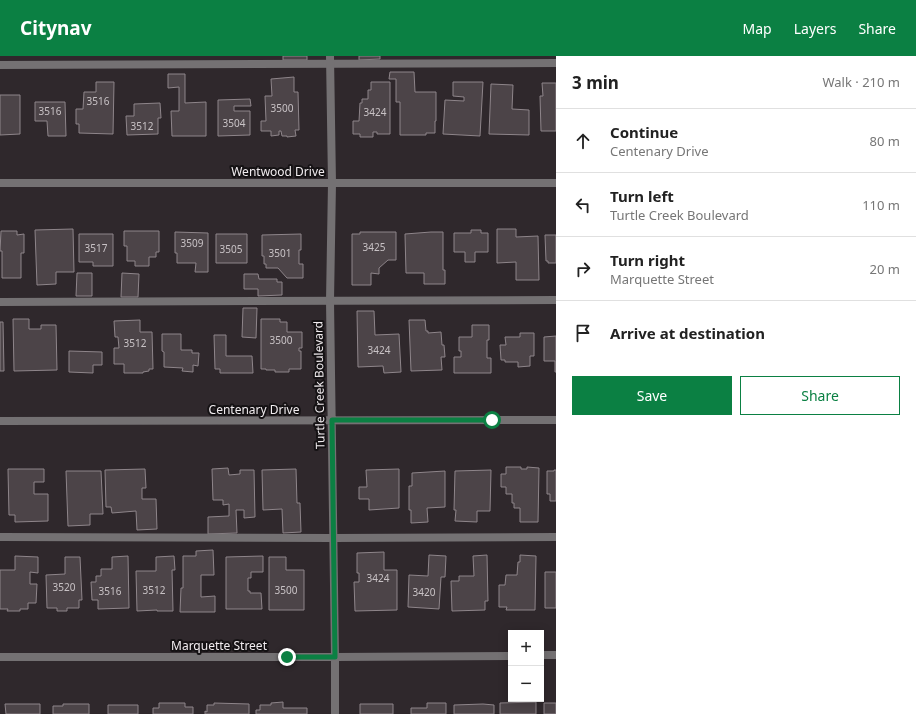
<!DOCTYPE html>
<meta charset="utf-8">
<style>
:root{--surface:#fff;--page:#f6f6f6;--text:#222;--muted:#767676;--line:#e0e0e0;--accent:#0b8043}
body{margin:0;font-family:"Noto Sans",sans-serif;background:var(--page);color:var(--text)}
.controls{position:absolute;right:12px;bottom:12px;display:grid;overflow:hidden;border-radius:0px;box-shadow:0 2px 10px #0003}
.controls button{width:36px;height:36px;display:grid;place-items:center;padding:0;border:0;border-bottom:1px solid var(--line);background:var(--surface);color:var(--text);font:20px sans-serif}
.stop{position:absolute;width:12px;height:12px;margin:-9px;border:3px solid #0b8043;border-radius:50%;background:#fff}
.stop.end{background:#0b8043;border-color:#fff;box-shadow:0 1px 4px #0008}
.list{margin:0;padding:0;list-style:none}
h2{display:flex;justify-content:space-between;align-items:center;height:52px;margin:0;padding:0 16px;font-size:17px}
h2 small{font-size:13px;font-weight:400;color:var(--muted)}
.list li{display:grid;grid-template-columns:26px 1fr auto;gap:12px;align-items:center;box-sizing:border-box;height:64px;padding:0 16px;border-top:1px solid var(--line)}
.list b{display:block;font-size:15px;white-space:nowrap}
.list p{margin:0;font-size:13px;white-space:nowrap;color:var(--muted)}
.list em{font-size:13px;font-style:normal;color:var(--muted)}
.actions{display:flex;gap:8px;padding:12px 16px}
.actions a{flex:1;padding:9px 0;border:1px solid var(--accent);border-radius:0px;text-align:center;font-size:14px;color:var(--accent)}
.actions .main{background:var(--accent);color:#fff}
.icon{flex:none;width:22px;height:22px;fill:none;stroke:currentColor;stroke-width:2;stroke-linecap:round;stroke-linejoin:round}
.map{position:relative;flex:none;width:556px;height:658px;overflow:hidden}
header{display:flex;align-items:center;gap:24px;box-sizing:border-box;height:56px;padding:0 20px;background:var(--accent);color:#fff}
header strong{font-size:19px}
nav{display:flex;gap:22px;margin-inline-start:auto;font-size:14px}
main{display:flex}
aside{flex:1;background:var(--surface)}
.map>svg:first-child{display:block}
.building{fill:#4c4448;stroke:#8e858a}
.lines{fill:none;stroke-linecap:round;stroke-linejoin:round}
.service{stroke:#747173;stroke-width:8}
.minor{stroke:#747173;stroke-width:8}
.route{stroke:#0b8043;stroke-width:5}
.labels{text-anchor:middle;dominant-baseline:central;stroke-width:4;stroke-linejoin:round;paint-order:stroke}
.number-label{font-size:10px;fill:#c8c2c5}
.street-label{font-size:12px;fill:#f1ecef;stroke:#151214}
</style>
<header>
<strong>Citynav</strong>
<nav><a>Map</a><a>Layers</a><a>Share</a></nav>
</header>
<main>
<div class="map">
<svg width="556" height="658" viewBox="0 0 556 658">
<rect width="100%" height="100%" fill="#2f282c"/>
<!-- building -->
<path class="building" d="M283 0H307V4H283Z
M359 0H380V3L359 4Z
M390 16H414L415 36H436V65H435V77H426V79H400V46H396V23H389Z
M168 18H185V47L206 46V80H172L171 55H179V31L168 32Z
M294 21V36H298L299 74H295L296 80 287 81V80H282L281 75H279V79L271 80V75H261V65H266L265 40H272L271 23Z
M96 26H114L113 78 79 77V68H76V53H83L84 36H96Z
M371 26H390V78H377V76H373V81H360V78H353V65H359L360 47H362V43H368V34H371Z
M453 26H483L480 80 443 78 445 44 464 45V41L453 40Z
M542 27H556V75H541L540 40H543Z
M491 28 513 29 512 53 529 54V79L489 78Z
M0 39H20V78L0 79Z
M250 43 251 50H234V55H250V79L218 80V44Z
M35 46H65L66 80H48L47 65H35Z
M160 47 161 62H158V78L127 79 126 60H134V48Z
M73 173 74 216H56V228L37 229 35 174Z
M497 173H516V181L538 180 539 224H516V206L497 207Z
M471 174H481V177H488V196H475V206H465V196H454V177H471Z
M1 175H17V179L24 178V197H21V222H2V195H0Z
M124 175H159V196H156V201H149V210H135V205H127V190H124Z
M175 176 208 177V216H195L196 207H177V197H175Z
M360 176H396V204H388L379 212V218L371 217V229H352V178H360Z
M431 176H443V214H445V228H424V217H406L405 178Z
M79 178H113V210H93V206H79Z
M216 178H247V207H216Z
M301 178V194H299V208H303V222H287L278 212H266V208H264V200H262V179Z
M545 179H556V207H548V205H546Z
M77 217H92V240H76Z
M122 217 139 218 138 241H121Z
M244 218H258L259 223H277V226H282V239L258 240V233H244Z
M243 252H257L256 282 242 281Z
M357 255H374L375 279 399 278 401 316 384 317 383 310 358 311Z
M13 263H29V273H41V269H56L57 314 14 315Z
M261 263H280V266H287V276H302V292H299V295H301V313H289V316H275V314H266V313H261Z
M140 264V276H152L153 313H149V315L143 316V317H124V308H114V292H119L118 281H115L114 265Z
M409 264H425L426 275H428V277L441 276 442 289H444L445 301H441L442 314 411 315Z
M0 266H3L4 315H0Z
M472 269H489V284H487V302H491V317H454V301H461V295H459V281H472Z
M520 277H534V300H530V310L518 311V306H505V304H501L500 289H506L505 281H520Z
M162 278H181V294H192V297H199L198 310 193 309V316L182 315 183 312 164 311V296L162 295Z
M214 279H226V300H252L253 317H220V313H215Z
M556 280V316H555V305H544V281Z
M69 295 102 296V309H93V317L69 316Z
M506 411H521V413H527V411L539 412 538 466H520V452H514V447H512V438H506V431H501V418H506Z
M228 412 229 419 240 418V414H254L255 461 244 462V454H236L237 477 208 478V461L229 460V448L223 449V444H213L212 413Z
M8 413H44V426H34V438H48V465L15 466V459H9Z
M145 413 146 432H142V443H156L157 473 137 474 136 455 112 457 111 451H106L105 414Z
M296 413 297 447H300L301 476 283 477 282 453 263 454 262 414Z
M399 413V452L369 454V443H359V431H367L366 414Z
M491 414 490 455H477V466L455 465 456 454H454L455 415Z
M554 414H556V445H550V438H547V415H554Z
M66 415H101L103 458H90V469L68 470Z
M445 415V451L427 452 428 466 411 467V454H409V430H412V417Z
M213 494 214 519H201V541L215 540V556H180L181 532H183V500H196V495Z
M384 496V514H397V554L355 555 354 526H359V517H357V497Z
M429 499 446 500 445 521H441L439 553 408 551 409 519 428 520Z
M487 499 488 545H485V554L452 555 451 525H459V520H474L473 500Z
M520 499 536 500 535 554H506L507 551H499V529H505L506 519H517L518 506H520Z
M15 500 38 501V517L30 516V528H37L36 547H28V553H20V555H7L8 553H0V514H15Z
M128 500 129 552 98 553V544H92L91 526H96V520H101V513H112V501Z
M174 500 175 514H172L173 555H157V554L137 555 136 515H156V501Z
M263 500V516H251V522H248V535H250V537H261L262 553H226V501Z
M65 501H80L82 544H79V552H67V555H57V552H47L46 519 65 518Z
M269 501H286V514H304V554H269Z
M545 516H556V552H545Z
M283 646V652H307V658H256V654H260V649H271V647Z
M536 646V658H500V647Z
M159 647H185V651H193V658H153V652H159Z
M214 647 249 648V658H205V655L207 656V649H214Z
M427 647H446V658H411V652H427Z
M544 647H556V658H544Z
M5 648H40V658H6Z
M63 648H89V658H53V650H63Z
M360 648H393V658H360Z
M483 648 494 649V658H454V649Z
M108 649H138V658H108Z"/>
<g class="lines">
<!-- service -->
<path class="service" d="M0 9 556 7
M0 246 556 244
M0 481 333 482 556 481"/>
<!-- minor -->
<path class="minor" d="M330 0 332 127 330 245 335 601V658
M0 127H556
M0 365 556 364
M541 599H556
M0 601H335L511 600"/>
</g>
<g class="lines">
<!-- route -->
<path class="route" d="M287 601H335L332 364H492"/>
</g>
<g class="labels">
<!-- number labels -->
<g class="number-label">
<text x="98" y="45">3516</text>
<text x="282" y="52">3500</text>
<text x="50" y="55">3516</text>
<text x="375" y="56">3424</text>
<text x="234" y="67">3504</text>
<text x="142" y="70">3512</text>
<text x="192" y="187">3509</text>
<text x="374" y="191">3425</text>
<text x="96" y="192">3517</text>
<text x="231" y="193">3505</text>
<text x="280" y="197">3501</text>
<text x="281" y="284">3500</text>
<text x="135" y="287">3512</text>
<text x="379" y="294">3424</text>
<text x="378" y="522">3424</text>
<text x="64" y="531">3520</text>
<text x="154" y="534">3512</text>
<text x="286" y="534">3500</text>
<text x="110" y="535">3516</text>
<text x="424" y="536">3420</text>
</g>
<!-- street labels -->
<g class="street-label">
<text x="278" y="115">Wentwood Drive</text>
<text transform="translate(319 329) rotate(-91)">Turtle Creek Boulevard</text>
<text x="254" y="353">Centenary Drive</text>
<text x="219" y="589">Marquette Street</text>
</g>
</g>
</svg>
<div class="controls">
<button>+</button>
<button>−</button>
</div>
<div class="stop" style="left:492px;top:364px"></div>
<div class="stop end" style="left:287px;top:601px"></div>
</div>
<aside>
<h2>3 min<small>Walk · 210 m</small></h2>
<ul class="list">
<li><svg class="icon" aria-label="ahead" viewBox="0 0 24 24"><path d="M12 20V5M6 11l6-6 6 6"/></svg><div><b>Continue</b><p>Centenary Drive</p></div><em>80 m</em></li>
<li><svg class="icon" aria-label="left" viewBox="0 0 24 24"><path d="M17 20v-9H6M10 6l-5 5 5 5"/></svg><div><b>Turn left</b><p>Turtle Creek Boulevard</p></div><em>110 m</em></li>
<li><svg class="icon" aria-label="right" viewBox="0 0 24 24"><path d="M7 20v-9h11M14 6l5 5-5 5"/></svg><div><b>Turn right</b><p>Marquette Street</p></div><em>20 m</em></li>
<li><svg class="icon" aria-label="arrive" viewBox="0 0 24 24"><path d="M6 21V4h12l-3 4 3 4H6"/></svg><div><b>Arrive at destination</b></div></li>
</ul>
<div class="actions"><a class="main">Save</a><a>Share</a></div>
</aside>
</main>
